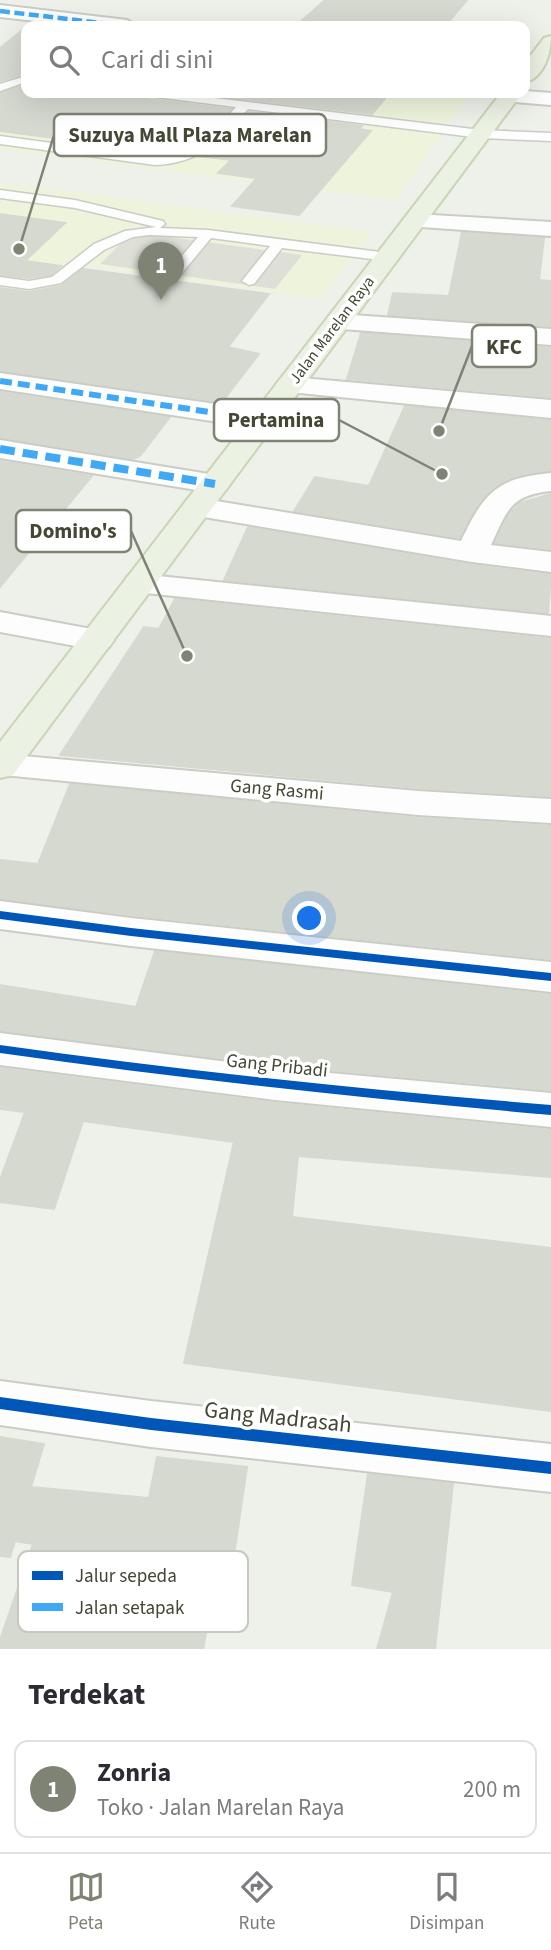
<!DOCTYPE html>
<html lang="id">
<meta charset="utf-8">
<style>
:root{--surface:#fff;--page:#f2f2f3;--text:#2b2b33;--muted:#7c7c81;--line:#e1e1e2;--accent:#7e8374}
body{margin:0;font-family:"Source Sans 3",sans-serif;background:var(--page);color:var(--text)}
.you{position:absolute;left:310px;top:919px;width:24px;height:24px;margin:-18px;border:5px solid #fff;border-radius:50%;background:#1a73e8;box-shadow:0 0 0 10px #1a73e833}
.badge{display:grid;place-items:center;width:46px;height:46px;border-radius:50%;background:var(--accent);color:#fff;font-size:23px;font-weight:700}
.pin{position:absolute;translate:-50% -58px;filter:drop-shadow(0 2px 4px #0008)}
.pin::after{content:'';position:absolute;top:37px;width:24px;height:21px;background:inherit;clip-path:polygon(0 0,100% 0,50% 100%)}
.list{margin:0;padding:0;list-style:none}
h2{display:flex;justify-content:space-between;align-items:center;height:91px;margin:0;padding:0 28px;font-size:30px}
h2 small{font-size:23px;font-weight:400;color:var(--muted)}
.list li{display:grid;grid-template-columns:46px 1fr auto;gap:21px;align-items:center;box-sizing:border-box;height:98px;margin:0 14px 14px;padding:0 14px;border:2px solid var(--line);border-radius:14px}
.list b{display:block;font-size:26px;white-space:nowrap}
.list p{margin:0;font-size:23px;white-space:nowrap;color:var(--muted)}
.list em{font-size:23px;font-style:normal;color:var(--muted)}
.icon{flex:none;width:38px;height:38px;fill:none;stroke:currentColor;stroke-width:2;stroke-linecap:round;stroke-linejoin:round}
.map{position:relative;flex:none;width:551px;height:1649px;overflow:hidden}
.search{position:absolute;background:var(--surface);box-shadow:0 7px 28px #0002;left:21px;right:21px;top:21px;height:77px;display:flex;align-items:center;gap:18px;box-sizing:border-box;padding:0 24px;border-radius:14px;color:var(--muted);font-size:26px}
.sheet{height:203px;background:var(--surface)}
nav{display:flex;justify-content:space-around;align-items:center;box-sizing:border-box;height:98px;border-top:2px solid var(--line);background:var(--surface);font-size:19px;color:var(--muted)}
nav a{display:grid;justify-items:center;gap:4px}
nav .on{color:var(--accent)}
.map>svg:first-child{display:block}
.commercial{fill:#edf4db}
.parking{fill:#dee0d8}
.building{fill:#d6d9d0;stroke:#d6d9cf;stroke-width:2}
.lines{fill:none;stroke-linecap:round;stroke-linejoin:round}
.lane-casing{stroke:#cacdc5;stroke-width:3}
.street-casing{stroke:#cacdc5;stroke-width:4}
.primary-casing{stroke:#c9d5b5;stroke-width:4}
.lane{fill:#fcfdfc;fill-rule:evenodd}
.street{fill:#fcfdfc;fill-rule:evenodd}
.primary{fill:#ebf1e3;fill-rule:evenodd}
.quiet-far2{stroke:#3fa9f5;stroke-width:4.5;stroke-dasharray:10 4.5;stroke-linecap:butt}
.quiet-far1{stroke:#3fa9f5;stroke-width:6;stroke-dasharray:12 6;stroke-linecap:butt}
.quiet{stroke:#3fa9f5;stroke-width:8;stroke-dasharray:15 8;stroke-linecap:butt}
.cycleway-casing{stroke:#fff;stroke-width:5}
.cycleway{fill:#0057b8;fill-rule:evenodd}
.labels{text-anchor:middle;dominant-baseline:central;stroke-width:7;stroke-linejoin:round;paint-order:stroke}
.far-street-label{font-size:16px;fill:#424834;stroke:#fff}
.street-label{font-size:19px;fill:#424834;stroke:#fff}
.near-street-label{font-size:23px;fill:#424834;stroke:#fff}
.key{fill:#fff;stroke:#c6c8c2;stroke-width:2}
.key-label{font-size:19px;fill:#424834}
.leader{fill:none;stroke:#7e8374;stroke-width:2.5}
.callout-dot{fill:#7e8374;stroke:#fff;stroke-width:2.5}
.callout{fill:#fff;stroke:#7e8374;stroke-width:2.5}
.callout-label{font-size:21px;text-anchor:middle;font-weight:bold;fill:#424834}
</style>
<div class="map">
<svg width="551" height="1649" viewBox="0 0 551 1649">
<rect width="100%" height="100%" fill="#eef0ea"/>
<!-- commercial -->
<path class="commercial" d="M26 66V93L470 94 395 200 0 149V85Z
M0 182 372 232 321 299 90 266 61 296 0 287Z"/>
<!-- parking -->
<path class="parking" d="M132 232 302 255 275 289 100 264Z"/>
<!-- building -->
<path class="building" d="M325 0H467L445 26H296Z
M26 27V74L0 81V48Z
M26 85V93H139L147 99 231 109 200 140 170 153 0 131V93Z
M193 93H390L372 114Z
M249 112 362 126 359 129 371 131 299 215 232 206 257 178 218 173 231 160 200 156 220 142Z
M0 214 65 223 25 261 61 266 51 275 29 278 0 275Z
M462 232 544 238 539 280 551 281V326L388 315 393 293 449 296Z
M83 269 269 294 228 347 259 354 222 402 0 371V288L29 292 61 286Z
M361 333 551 348V397L347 379Z
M0 392 170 417 140 456 133 459 0 438Z
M405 406 551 421V471L516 477 493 489 475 509 460 538 294 511 315 477 369 486Z
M0 461 92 476 0 587Z
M551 494V549L495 543 508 515 520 503Z
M248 527 472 565 551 575 548 613 224 580Z
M175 599 551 639V796L418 788 60 755 144 627 159 629Z
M70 784 418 818 551 826V959L131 915 0 899V860L38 864Z
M155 951 551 995V1090L275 1065 0 1031V985L136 1007Z
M0 1068 275 1103 551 1130V1177L298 1156 292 1217 551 1248V1411L184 1363 234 1142 83 1121 54 1209 0 1202V1180L25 1112 0 1109Z
M0 1437 44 1444 31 1487 149 1498 157 1457 247 1467 232 1569 219 1568 203 1649H0V1640L33 1544 15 1541 10 1557 0 1556Z
M368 1474 453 1484 435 1649H377L393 1592 352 1585Z"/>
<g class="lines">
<defs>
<path id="lane" d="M26 76V82L0 91V84Z
M141 93H173L481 130 551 133V141L481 138 248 109C218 141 202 163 155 165L0 144V136L155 157C196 156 210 135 236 107L147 96Z
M0 190 75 200 163 221 165 224 160 228 208 230 388 253 395 257 388 261 282 248 254 284 249 285 242 281 270 246 211 238 182 273 177 274 170 270 198 237 149 235 133 237 104 250 61 283 29 289 0 285V277L29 281 52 277 94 244 125 231 156 227 75 208 0 198Z"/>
<path id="street" d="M0 5 127 20 137 26H80L0 17Z
M525 91 551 93V105L502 101 498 97 501 93Z
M415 214 551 222V236L407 226 403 221 407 216Z
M338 314 551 329V345L329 328 325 322 329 316Z
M0 373 264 411 274 414 278 420 274 426 264 429 0 389Z
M290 377 551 400V418L280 391 276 385 280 379Z
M0 440 215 475 226 478 230 484 226 490 215 493 0 458Z
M551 473V491C510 495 507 511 491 545L551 552V572L472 562 198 516 187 514 183 507 187 500 198 498 461 541C484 493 496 478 551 473Z
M139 574 551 616V636L127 591 123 584 127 577Z
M0 612 97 630 109 633 114 640 109 647 97 650 0 632Z
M0 754 418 791 551 799V823L418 815 3 775 0 774Z
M0 901 131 918 551 962V992L131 946 0 929Z
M0 1033 275 1068 551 1093V1127L275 1100 0 1065Z
M0 1381 151 1401 551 1444V1492L151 1447 0 1425Z"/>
<path id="primary" d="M551 36C551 53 544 78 525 82V63L544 38Z
M501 93H522L13 775 0 778V742Z"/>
</defs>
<!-- lane casing -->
<use href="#lane" class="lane-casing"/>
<!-- street casing -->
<use href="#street" class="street-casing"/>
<!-- primary casing -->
<use href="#primary" class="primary-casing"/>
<!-- lane -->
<use href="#lane" class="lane"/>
<!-- street -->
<use href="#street" class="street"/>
<!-- primary -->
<use href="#primary" class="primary"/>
<!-- quiet-far2 -->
<path class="quiet-far2" d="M0 11 127 26"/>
<!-- quiet-far1 -->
<path class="quiet-far1" d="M0 381 264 420
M0 449 3 450"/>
<!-- quiet -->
<path class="quiet" d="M0 449 215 484"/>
<defs>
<path id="cycleway" d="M0 911 131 928 551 973V981L131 936 0 919Z
M0 1045C183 1071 367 1090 551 1105V1115C367 1099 183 1079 0 1053Z
M0 1397 151 1418 551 1462V1474L151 1430 0 1409Z"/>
</defs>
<!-- cycleway casing -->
<use href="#cycleway" class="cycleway-casing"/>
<!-- cycleway -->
<use href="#cycleway" class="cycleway"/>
</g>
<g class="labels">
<!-- far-street labels -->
<g class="far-street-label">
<text transform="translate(332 330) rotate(-53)">Jalan Marelan Raya</text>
</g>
<!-- street labels -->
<g class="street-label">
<text transform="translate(277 790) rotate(5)">Gang Rasmi</text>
<text transform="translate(277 1066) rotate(6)">Gang Pribadi</text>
</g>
<!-- near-street labels -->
<g class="near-street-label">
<text transform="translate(278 1417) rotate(6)">Gang Madrasah</text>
</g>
</g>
<!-- legend -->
<rect x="18" y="1551" width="230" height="81" rx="10" class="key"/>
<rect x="32" y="1571" width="31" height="9" fill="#0057b8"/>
<rect x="32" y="1603" width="31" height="8" fill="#3fa9f5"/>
<g class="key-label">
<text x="75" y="1582">Jalur sepeda</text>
<text x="75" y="1614">Jalan setapak</text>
</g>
<!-- callouts -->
<path class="leader" d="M19 249L54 135M439 431L472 346M442 474L339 420M187 656L131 531"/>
<g class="callout-dot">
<circle cx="19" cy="249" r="7"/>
<circle cx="439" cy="431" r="7"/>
<circle cx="442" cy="474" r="7"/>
<circle cx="187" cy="656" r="7"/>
</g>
<g class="callout">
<rect x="54" y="114" width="272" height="42" rx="7"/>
<rect x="472" y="325" width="64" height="42" rx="7"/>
<rect x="214" y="399" width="125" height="42" rx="7"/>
<rect x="16" y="510" width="115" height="42" rx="7"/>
</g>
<g class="callout-label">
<text x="190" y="142">Suzuya Mall Plaza Marelan</text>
<text x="504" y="354">KFC</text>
<text x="276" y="427">Pertamina</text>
<text x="73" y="538">Domino's</text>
</g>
</svg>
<div class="you"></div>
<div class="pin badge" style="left:161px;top:300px">1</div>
<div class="search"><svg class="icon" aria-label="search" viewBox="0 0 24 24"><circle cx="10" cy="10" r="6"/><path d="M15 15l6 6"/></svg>Cari di sini</div>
</div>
<section class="sheet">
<h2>Terdekat<small></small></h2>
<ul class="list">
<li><span class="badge">1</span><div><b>Zonria</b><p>Toko · Jalan Marelan Raya</p></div><em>200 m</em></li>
</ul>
</section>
<nav>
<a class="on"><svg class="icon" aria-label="map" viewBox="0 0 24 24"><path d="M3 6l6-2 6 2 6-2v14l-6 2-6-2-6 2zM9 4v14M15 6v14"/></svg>Peta</a>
<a><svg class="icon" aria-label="directions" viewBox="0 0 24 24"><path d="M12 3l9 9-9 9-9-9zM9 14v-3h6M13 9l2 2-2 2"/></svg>Rute</a>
<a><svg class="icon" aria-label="saved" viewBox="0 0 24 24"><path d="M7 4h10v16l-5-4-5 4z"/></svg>Disimpan</a>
</nav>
